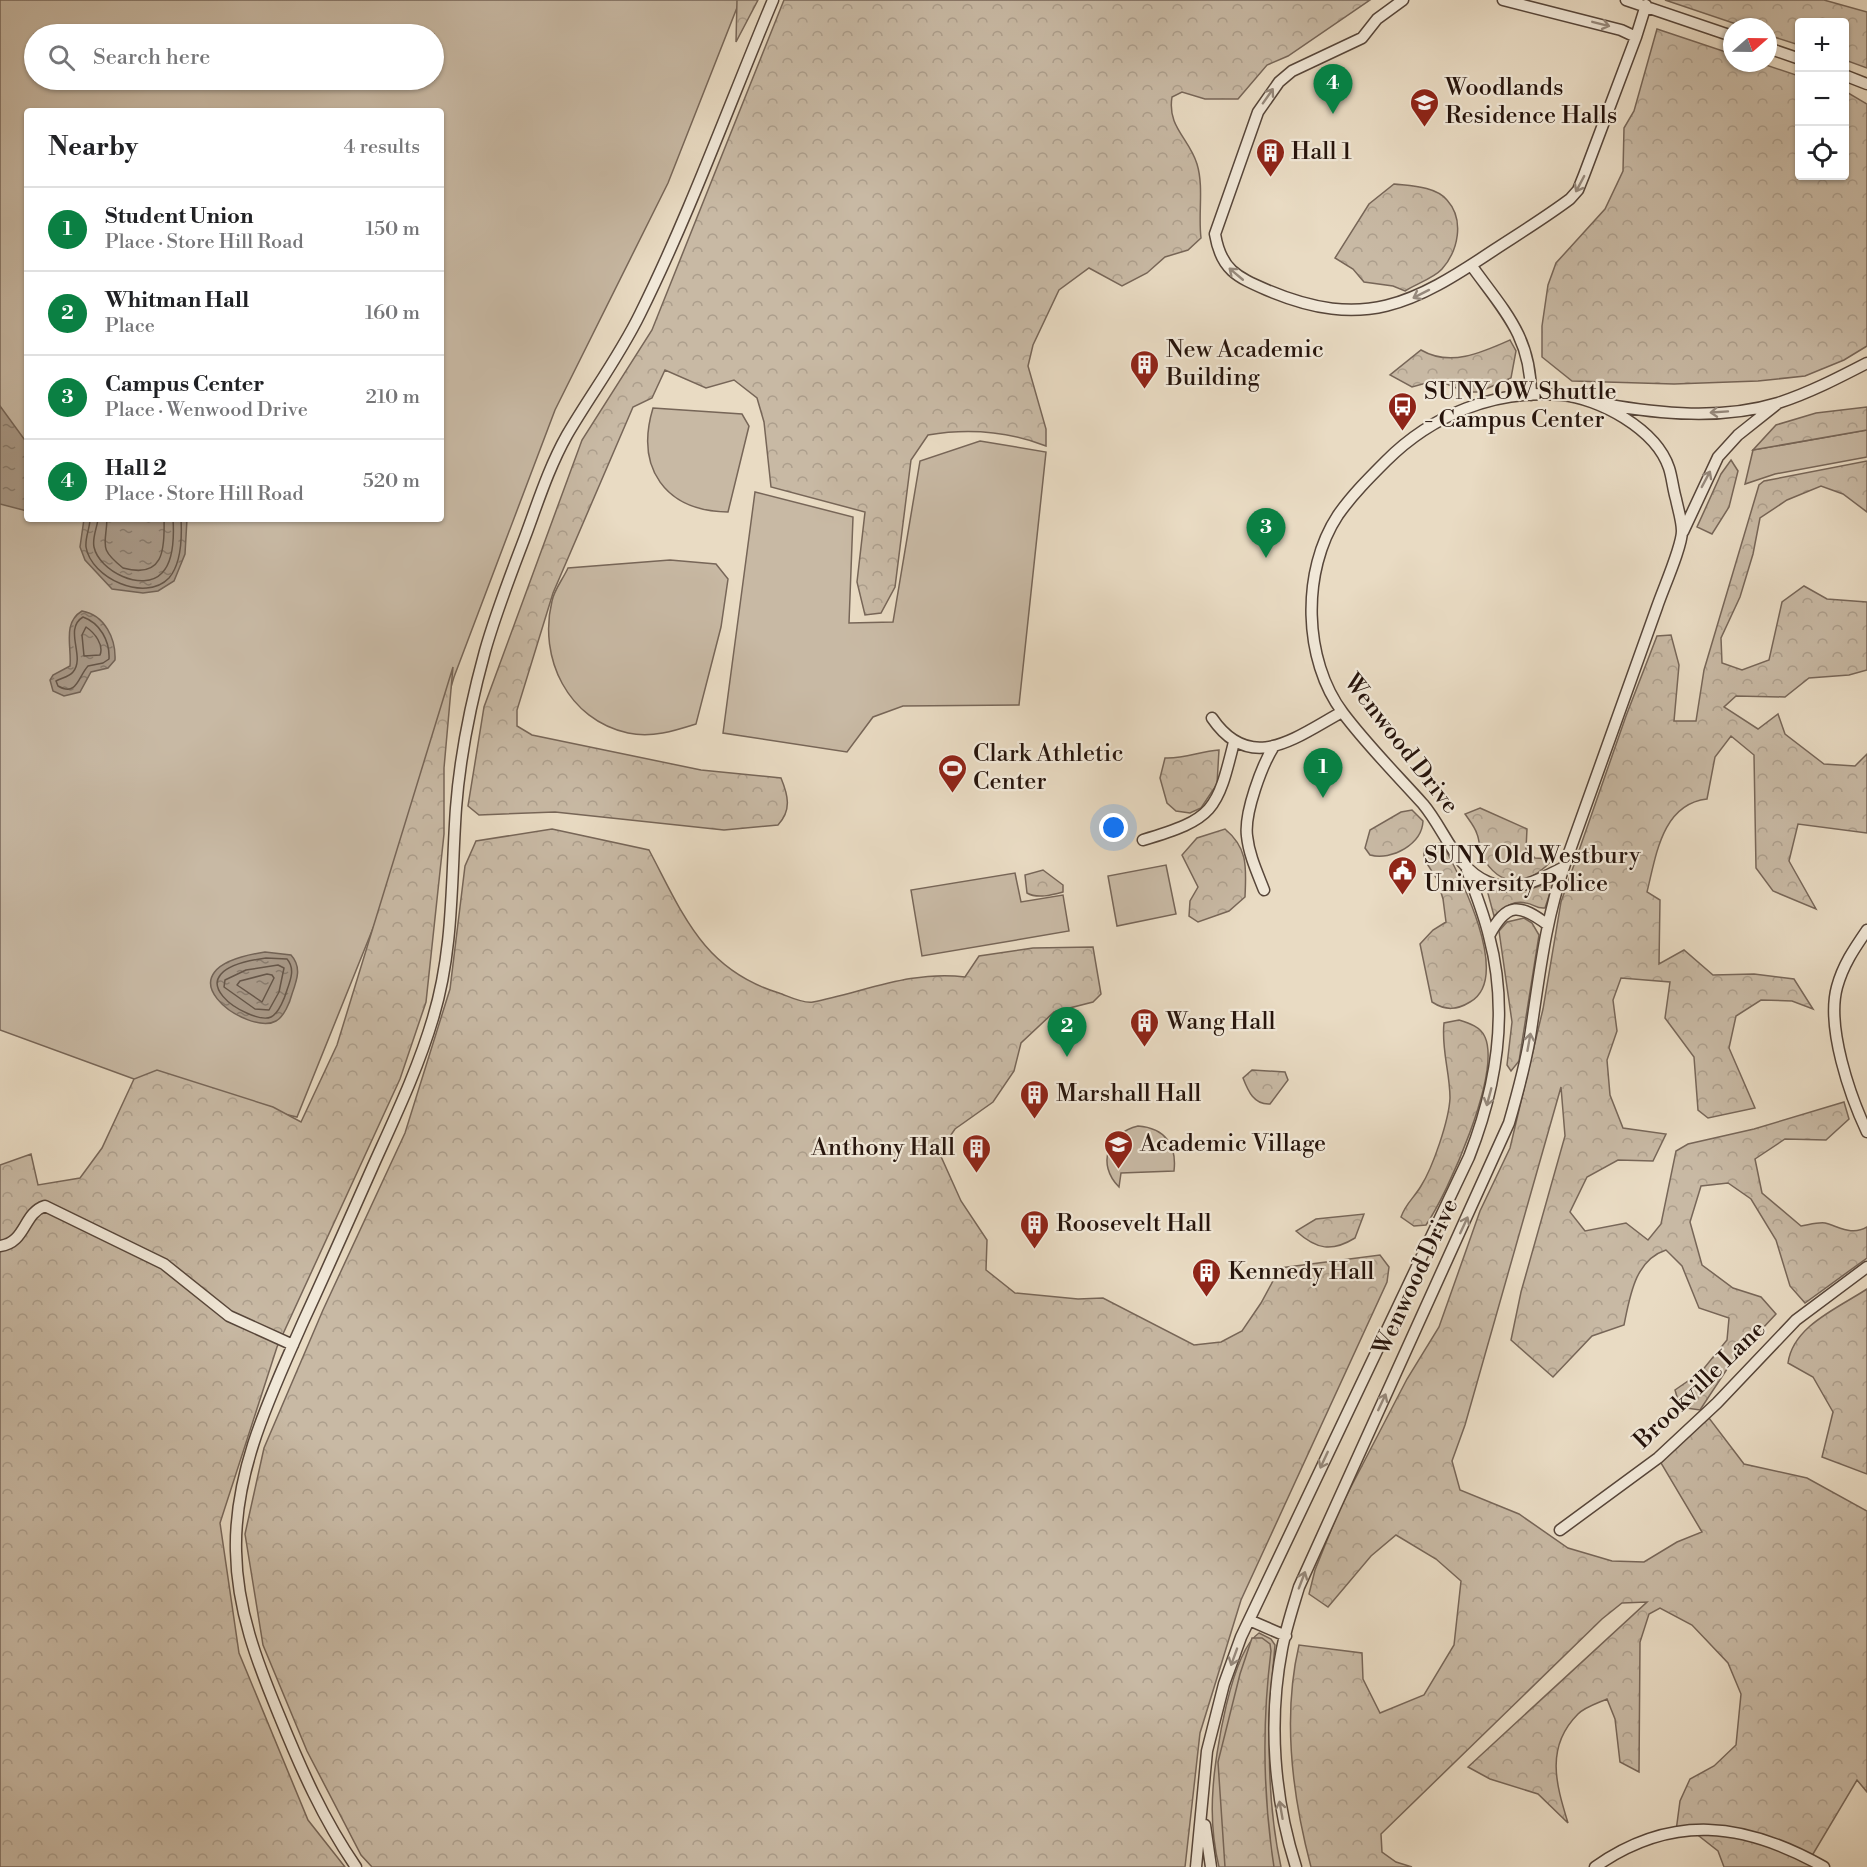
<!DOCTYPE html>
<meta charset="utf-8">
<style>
:root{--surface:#fff;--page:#f6f6f6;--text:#202124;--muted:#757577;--line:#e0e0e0;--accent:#0b8043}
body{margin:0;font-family:"Libre Bodoni",serif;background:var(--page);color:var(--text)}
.controls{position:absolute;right:18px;top:18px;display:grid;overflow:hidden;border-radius:6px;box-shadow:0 2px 4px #0004}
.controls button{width:54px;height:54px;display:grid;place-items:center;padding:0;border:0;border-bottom:2px solid var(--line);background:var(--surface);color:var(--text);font:30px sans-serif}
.compass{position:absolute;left:1723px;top:18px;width:54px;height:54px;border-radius:50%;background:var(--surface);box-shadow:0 2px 4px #0004;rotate:70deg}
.you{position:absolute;left:1114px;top:828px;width:21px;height:21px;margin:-15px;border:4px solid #fff;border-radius:50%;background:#1a73e8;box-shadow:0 0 0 9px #1a73e833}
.badge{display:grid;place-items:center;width:39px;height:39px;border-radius:50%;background:var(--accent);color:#fff;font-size:20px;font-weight:700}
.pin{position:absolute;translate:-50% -50px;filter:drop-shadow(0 2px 3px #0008)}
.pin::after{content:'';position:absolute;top:32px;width:21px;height:18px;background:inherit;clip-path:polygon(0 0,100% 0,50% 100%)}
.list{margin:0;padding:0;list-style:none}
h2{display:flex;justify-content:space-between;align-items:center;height:78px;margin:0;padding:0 24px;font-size:26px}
h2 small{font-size:20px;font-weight:400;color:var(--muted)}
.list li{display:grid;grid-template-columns:39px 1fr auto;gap:18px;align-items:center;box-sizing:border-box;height:84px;padding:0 24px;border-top:2px solid var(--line)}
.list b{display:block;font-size:22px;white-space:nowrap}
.list p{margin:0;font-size:20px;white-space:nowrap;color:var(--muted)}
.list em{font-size:20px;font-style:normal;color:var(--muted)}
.icon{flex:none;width:33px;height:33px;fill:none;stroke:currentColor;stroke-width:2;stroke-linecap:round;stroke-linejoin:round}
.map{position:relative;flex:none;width:1867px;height:1867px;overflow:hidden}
.search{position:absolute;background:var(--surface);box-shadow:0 2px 4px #0004;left:24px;top:24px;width:420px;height:66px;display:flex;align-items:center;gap:15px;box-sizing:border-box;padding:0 21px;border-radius:33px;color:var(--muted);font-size:22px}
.panel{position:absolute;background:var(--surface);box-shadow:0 2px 4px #0004;left:24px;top:108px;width:420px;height:414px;border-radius:6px}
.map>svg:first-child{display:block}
.green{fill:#c8b9a4;stroke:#776658;stroke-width:1.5;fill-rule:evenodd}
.forest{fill:url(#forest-crowns);stroke:#776658;stroke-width:1.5}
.water{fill:url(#water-ripples);stroke:#736355;stroke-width:1.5}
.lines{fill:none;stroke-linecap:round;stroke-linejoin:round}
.shore{stroke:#665648;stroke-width:1.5}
.minor-casing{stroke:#57463a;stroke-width:13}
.minor{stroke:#f1e8d8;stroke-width:10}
.oneway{stroke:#96897c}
.labels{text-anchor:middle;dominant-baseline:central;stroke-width:4.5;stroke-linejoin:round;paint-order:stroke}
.poi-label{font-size:24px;fill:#26140c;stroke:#f1e8d8;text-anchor:start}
.street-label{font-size:24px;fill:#26140c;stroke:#f1e8d8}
</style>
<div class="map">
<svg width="1867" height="1867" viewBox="0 0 1867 1867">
<defs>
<pattern id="forest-crowns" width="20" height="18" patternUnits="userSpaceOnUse" patternTransform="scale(1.5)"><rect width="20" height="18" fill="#c8b9a4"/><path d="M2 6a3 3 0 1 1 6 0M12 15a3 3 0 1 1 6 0" fill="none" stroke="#ac9e8c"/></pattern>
<pattern id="water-ripples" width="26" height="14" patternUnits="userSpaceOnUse" patternTransform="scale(1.5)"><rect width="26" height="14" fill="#a79785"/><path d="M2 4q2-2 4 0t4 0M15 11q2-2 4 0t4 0" fill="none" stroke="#887a6b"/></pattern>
</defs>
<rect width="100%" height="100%" fill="#e9dbc3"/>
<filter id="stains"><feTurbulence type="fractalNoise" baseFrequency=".00333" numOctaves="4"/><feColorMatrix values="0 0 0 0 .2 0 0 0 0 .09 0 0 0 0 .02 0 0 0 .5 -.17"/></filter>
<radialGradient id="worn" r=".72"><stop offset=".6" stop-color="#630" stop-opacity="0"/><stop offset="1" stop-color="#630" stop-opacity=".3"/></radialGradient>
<!-- green -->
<path class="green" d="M0 0H740L668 183 555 410 454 677 427 767 419 814 297 1117 134 1079 0 1030ZM34 34H434V80H34ZM27 111H441V519H27Z
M653 408 742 414 749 426 728 512C665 511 635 468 653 408Z
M1867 430V457L1775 474 1745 484 1753 450Z
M980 441 1046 452 1019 705 903 706 873 717 847 752 723 733 755 492 853 517 849 623 893 622 920 461Z
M670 560 716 564 728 579 721 627 696 724C674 731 652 738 628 733 568 720 538 658 552 601 554 590 563 579 568 568Z
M1166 865 1176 914 1117 926 1108 876Z
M1015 873 1021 902 1063 895 1069 931 922 956 911 890Z
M1138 1126C1165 1128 1177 1145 1174 1171L1121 1173 1119 1187C1096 1164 1108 1133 1138 1126Z
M1259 1633 1271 1639 1275 1645C1268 1720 1265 1793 1281 1867H1219C1213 1842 1211 1815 1213 1789 1215 1755 1231 1652 1259 1633Z"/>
<!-- forest -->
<path class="forest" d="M737 0H758L736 42Z
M784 0H1370L1288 56 1267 65 1238 99H1205L1182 92 1172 97C1167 127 1189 138 1197 164 1204 187 1198 214 1201 238L1188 250 1165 257 1147 273 1122 286 1089 268 1059 290 1033 345 1028 366 1046 429V446C1007 431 969 428 928 435L911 460 895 587 881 613 865 615 857 582 865 512 771 487 764 422 757 398 734 380 706 388 665 370 652 398 633 407 553 593 517 710V726L532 735 701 770 781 778C788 795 792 810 778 825L724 830 555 812 479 815 468 806 484 707 582 440 652 330Z
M1665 0H1824L1867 12V68L1845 60 1844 22H1800L1799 45 1768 35V27H1745Z
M1657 29 1732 54V63H1760L1799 76 1800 176H1844L1845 91 1867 104V346L1844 360 1805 376 1758 381 1674 384 1572 381 1542 357V326L1548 285 1556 263 1605 209 1623 171 1624 128 1634 111Z
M1394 184C1410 186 1435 186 1447 200 1465 220 1458 251 1442 269 1434 278 1416 284 1405 291L1393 286 1364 282 1353 269 1335 258 1369 204Z
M1510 340 1516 351 1511 378 1479 392H1466L1437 380 1412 387 1390 375 1421 350C1450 367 1481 353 1510 340Z
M1867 407V430L1753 450 1776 425 1816 413Z
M1731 460 1738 471 1729 507 1712 534 1697 527 1721 474Z
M1867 461V512L1843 494 1821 486 1787 500 1760 518 1753 554 1740 597 1721 638 1722 663 1742 670 1769 660 1782 602 1804 586 1827 599 1867 602V670L1849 675 1809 678 1785 697 1736 696 1724 707 1758 729 1778 714 1785 734 1824 764 1855 766 1867 754V833L1798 824 1789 861 1816 909 1773 891 1756 868 1754 755 1731 736 1715 757 1707 799C1662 804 1656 856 1647 892L1660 900 1659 964 1684 950 1713 975 1754 974 1794 979 1813 1009 1792 1001 1761 1000 1736 1016 1729 1048 1755 1108 1708 1118 1698 1110 1694 1057 1665 1018 1670 982 1621 978 1613 1000 1617 1031 1607 1060 1610 1095 1623 1128 1666 1134 1653 1161 1618 1160 1587 1177 1570 1212 1585 1231 1626 1223 1648 1240 1661 1224 1676 1151 1688 1144 1754 1129 1844 1102 1849 1119 1826 1140 1785 1139 1755 1159 1762 1193 1801 1226C1808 1225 1818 1222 1825 1223 1840 1227 1852 1236 1867 1227V1258L1805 1303 1790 1286 1776 1240 1751 1199 1728 1183 1701 1186 1690 1222 1702 1265 1733 1288 1761 1297 1776 1314 1733 1360 1700 1410 1680 1407 1675 1390 1701 1372 1727 1340 1729 1318 1699 1308 1682 1266 1666 1250C1635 1260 1630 1296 1624 1325L1592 1336 1553 1377 1511 1340 1521 1292 1565 1136 1561 1087 1465 1425 1452 1461 1460 1490 1519 1514 1568 1548 1612 1561 1644 1562 1677 1542 1702 1532 1658 1458 1706 1414 1744 1464 1807 1478 1867 1511V1792L1857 1780 1810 1859 1824 1867H1724L1718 1851 1690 1829 1676 1831 1680 1801 1690 1779 1714 1766 1736 1745 1741 1694 1728 1663 1692 1625 1660 1608 1649 1614 1640 1642 1639 1772 1620 1762 1615 1719 1607 1699C1598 1703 1585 1707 1578 1714 1545 1747 1556 1784 1568 1823L1538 1794 1490 1779 1468 1767 1647 1602 1622 1603 1602 1619 1381 1834 1382 1852 1396 1862 1412 1867H1311C1292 1795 1282 1718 1299 1645L1362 1653 1363 1679 1380 1713 1424 1695 1454 1645 1461 1581 1436 1559 1396 1535 1371 1556 1328 1607 1309 1594 1315 1570 1340 1508 1407 1379 1439 1327 1480 1211 1510 1148 1543 1009 1561 902 1626 716 1657 636 1671 635 1679 665 1674 721H1696L1704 670 1759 485 1764 481Z
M453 667 444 768V834L426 1002 400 1079 277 1347 220 1523 239 1653 308 1820 345 1867H0V1165L31 1154 38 1185 80 1178 102 1148 134 1079 157 1070 273 1107 301 1122 337 1045Z
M1219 750 1217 784 1201 808 1190 813 1176 811 1167 803 1160 778 1165 758C1185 759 1200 751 1219 750Z
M1480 808 1527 829 1526 849 1535 858 1553 859C1531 884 1502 892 1482 856 1479 850 1480 841 1477 834 1475 827 1469 820 1465 814Z
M1412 810 1423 821C1422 844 1392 861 1370 855L1365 848 1370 830 1401 812Z
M552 829 649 850C683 914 703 970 779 993 788 996 803 1004 813 1002 864 992 912 970 965 977L979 956 1033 948 1093 947 1101 994 1093 1002 1054 1012 1021 1043 1014 1071 993 1102 955 1129 939 1152 961 1201 987 1240 986 1270 1015 1293 1078 1299 1103 1298 1194 1345 1221 1342 1242 1331 1261 1303 1280 1268 1380 1255 1389 1267 1387 1282 1241 1600 1200 1733 1185 1867H372L361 1855 307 1751 263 1645 245 1534 264 1448 323 1310 405 1133 450 989 465 866 476 841Z
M1225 829C1249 849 1246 869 1245 897L1229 911 1198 922 1189 916 1190 901 1198 887 1182 855 1197 838Z
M1442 843C1459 874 1513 978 1470 1002 1457 1010 1446 1011 1432 1002L1420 944 1433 930 1446 922 1443 899 1437 879 1424 859V849L1428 845Z
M1043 870 1063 885V892C1052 895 1037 899 1027 893L1025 875Z
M1555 878 1545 908C1536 909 1534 904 1526 903 1512 900 1504 908 1494 916L1486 886C1511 895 1532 892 1555 878Z
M1524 918 1532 923 1539 935 1519 1061 1511 1071 1507 1065 1512 1022 1499 931 1507 922Z
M1459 1020C1469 1023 1481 1027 1485 1037 1501 1074 1448 1193 1426 1225L1414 1226 1401 1217C1406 1203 1414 1198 1421 1186 1433 1167 1449 1120 1450 1098 1450 1072 1441 1049 1444 1023Z
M1252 1070 1285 1072 1288 1080 1270 1104C1254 1105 1248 1091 1243 1078Z
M1364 1214 1355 1238C1332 1252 1317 1250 1296 1231L1316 1219Z
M1867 1289V1474L1822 1457 1833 1412 1813 1377 1788 1363C1793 1326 1838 1308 1867 1289Z
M1252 1638H1262L1270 1644 1271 1651C1262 1723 1263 1795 1274 1867H1225L1218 1762 1240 1674Z"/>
<!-- water -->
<path class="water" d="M0 406 27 443V511L0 504Z
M84 519H187L185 554 174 581 158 591 143 593 112 589 85 560 80 547Z
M82 611C105 615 116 639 115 660L108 668 91 672 80 692 64 696 53 691 50 680 53 675 70 666C72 647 62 623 82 611Z
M265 952 291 955C302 967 297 980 292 994 290 1002 284 1017 276 1021 249 1037 150 969 265 952Z"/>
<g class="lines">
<!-- shore -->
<path class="shore" d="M90 519C90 528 85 537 86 547 91 578 145 603 169 578 181 564 182 537 181 519
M98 519C97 528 92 538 94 547 99 571 143 593 162 573 174 561 174 535 173 519
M107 519C106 546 98 548 123 568 163 579 165 551 164 519
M83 617C100 623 110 641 109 659L103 663 88 666C78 677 77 697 58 686L56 681C61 678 69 677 73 672 86 657 63 629 83 617Z
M86 627C95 633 104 645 100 655L84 656 82 635Z
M266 958 287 959C295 968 291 979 287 990 285 997 279 1013 271 1017 252 1026 163 972 266 958Z
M278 965 284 968 279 992 269 1010 255 1009 224 987 225 980 246 970Z
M267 974 272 975 274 978 262 1002 237 985 240 981Z"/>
<defs>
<path id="minor" d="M1403 0 1377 19 1362 38 1292 71 1279 82 1258 112 1215 234C1221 270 1237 277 1267 290 1364 331 1413 304 1494 250 1520 233 1546 217 1570 199L1578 190 1584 175 1636 37 1621 30 1503 0
M1626 0 1732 36
M1636 37 1646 5
M1768 48 1800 59
M1844 75 1867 84
M1471 265C1504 311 1531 336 1531 395
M1604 404C1660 414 1722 420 1778 403 1809 393 1838 378 1867 363
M1683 532 1718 457 1738 435 1777 404
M1212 718C1251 775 1296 737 1342 712
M1143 840C1214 819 1217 811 1234 742
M1264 890C1257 872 1249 855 1247 836 1244 813 1262 765 1274 746
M1867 930C1854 949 1843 965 1837 987 1826 1027 1850 1096 1867 1132
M1489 936C1507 901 1520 904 1548 925
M0 1246C26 1243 23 1213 45 1206L164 1264 229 1316 293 1345
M1560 1530 1658 1458 1717 1403 1796 1320 1867 1267
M1249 1620 1286 1636
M1205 1825 1211 1867
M356 1867C323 1819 301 1769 279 1715 257 1662 237 1610 236 1551 234 1470 271 1395 303 1322 327 1270 350 1218 373 1166 395 1117 418 1069 433 1018 454 949 451 879 456 808 460 755 471 702 485 651 496 612 511 574 525 537 538 502 549 467 567 435 591 394 619 357 640 314 690 213 729 105 773 0
M1196 1867 1207 1751 1224 1684 1241 1637 1469 1157C1497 1086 1509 1011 1489 936 1484 914 1475 892 1467 870
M1296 1867C1274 1798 1268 1721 1282 1649 1286 1628 1293 1607 1299 1587L1509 1123C1517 1095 1525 1067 1530 1037 1539 979 1545 920 1565 864 1595 778 1627 693 1657 607 1663 589 1682 547 1682 531 1682 521 1678 509 1676 499 1673 489 1672 477 1669 468 1656 429 1599 398 1561 395 1495 389 1432 415 1386 461 1369 478 1352 495 1338 515 1301 571 1303 660 1343 713 1367 745 1396 774 1423 804 1445 830 1455 868 1488 882 1516 894 1540 879 1564 867
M1595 1867C1672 1813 1744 1822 1824 1867"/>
</defs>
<!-- minor casing -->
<use href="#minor" class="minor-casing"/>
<!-- minor -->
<use href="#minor" class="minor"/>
</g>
<!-- one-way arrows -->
<defs><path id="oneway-shaft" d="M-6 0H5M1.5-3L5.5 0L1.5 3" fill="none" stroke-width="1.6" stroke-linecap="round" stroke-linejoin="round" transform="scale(1.5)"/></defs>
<g class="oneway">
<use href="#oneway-shaft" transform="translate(1601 24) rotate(14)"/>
<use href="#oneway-shaft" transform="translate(1268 96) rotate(-55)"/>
<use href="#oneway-shaft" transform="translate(1580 184) rotate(118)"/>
<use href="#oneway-shaft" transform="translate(1236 274) rotate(-140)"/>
<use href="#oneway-shaft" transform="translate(1421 294) rotate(153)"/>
<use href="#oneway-shaft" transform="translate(1719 412) rotate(176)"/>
<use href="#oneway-shaft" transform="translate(1706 479) rotate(-62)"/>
<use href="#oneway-shaft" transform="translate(1529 1042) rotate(-80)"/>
<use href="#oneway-shaft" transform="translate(1489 1097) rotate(105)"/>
<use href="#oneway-shaft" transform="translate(1464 1225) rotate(-65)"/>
<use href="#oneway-shaft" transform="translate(1382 1402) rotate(-65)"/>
<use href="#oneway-shaft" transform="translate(1324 1460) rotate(115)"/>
<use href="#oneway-shaft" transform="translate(1302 1580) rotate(-69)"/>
<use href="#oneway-shaft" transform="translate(1234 1657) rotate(110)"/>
<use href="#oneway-shaft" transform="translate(1281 1810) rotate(-100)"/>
</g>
<!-- icons -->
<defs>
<symbol id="university-pin" viewBox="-11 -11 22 30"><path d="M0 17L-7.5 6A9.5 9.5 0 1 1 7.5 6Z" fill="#8f2418" stroke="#f1e8d8"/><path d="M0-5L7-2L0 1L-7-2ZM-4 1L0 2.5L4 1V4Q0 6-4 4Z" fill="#fff"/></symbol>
<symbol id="building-pin" viewBox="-11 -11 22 30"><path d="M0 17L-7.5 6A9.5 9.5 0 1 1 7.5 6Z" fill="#8f2418" stroke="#f1e8d8"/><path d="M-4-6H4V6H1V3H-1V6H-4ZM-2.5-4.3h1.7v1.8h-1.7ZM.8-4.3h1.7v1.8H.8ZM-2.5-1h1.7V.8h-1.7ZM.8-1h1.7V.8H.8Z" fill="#fff"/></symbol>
<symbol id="bus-pin" viewBox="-11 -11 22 30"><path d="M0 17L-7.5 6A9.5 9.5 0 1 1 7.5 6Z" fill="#8f2418" stroke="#f1e8d8"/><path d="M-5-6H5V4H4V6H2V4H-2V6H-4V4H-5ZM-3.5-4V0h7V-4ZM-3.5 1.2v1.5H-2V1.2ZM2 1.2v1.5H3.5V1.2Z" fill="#fff"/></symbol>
<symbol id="stadium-pin" viewBox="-11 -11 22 30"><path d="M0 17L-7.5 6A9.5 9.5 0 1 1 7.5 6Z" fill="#8f2418" stroke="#f1e8d8"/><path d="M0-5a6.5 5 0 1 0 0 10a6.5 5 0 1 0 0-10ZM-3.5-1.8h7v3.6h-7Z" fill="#fff"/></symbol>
<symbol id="civic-pin" viewBox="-11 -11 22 30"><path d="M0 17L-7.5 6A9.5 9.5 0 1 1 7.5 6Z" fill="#8f2418" stroke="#f1e8d8"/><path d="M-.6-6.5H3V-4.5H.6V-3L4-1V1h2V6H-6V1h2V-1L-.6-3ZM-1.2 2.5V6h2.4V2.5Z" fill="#fff"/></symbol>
</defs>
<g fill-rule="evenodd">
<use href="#university-pin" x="1408" y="86" width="33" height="45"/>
<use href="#building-pin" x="1254" y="136" width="33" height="45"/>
<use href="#building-pin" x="1128" y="348" width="33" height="45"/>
<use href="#bus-pin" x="1386" y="390" width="33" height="45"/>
<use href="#stadium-pin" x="936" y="752" width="33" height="45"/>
<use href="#civic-pin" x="1386" y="854" width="33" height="45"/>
<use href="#building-pin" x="1128" y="1006" width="33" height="45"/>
<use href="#building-pin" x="1018" y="1078" width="33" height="45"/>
<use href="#university-pin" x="1102" y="1128" width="33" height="45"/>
<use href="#building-pin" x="960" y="1132" width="33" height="45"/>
<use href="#building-pin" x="1018" y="1208" width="33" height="45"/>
<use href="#building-pin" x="1190" y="1256" width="33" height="45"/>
</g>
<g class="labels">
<!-- poi labels -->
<g class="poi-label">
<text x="1445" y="88">Woodlands<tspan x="1445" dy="28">Residence Halls</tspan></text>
<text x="1291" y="152">Hall 1</text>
<text x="1166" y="350">New Academic<tspan x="1166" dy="28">Building</tspan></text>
<text x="1424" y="392">SUNY OW Shuttle<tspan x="1424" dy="28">- Campus Center</tspan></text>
<text x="973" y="754">Clark Athletic<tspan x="973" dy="28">Center</tspan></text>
<text x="1424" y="856">SUNY Old Westbury<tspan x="1424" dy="28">University Police</tspan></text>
<text x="1166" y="1022">Wang Hall</text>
<text x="1056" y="1094">Marshall Hall</text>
<text x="1140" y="1144">Academic Village</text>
<text x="955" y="1148" text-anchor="end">Anthony Hall</text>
<text x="1056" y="1224">Roosevelt Hall</text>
<text x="1228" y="1272">Kennedy Hall</text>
</g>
<!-- street labels -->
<g class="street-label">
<text transform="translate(1401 744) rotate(52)">Wenwood Drive</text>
<text transform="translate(1416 1277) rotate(-65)">Wenwood Drive</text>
<text transform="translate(1700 1385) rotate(-44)">Brookville Lane</text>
</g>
</g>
<rect width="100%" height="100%" filter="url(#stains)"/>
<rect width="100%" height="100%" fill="url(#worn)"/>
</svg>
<div class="controls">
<button>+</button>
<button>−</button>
<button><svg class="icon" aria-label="locate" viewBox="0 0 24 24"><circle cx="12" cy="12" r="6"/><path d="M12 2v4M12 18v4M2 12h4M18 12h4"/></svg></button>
</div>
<svg class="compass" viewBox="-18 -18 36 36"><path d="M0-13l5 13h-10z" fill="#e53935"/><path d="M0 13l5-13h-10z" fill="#757577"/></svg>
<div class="you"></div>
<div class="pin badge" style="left:1323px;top:798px">1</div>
<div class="pin badge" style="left:1067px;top:1057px">2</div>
<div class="pin badge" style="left:1266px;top:558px">3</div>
<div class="pin badge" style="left:1333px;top:114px">4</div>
<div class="search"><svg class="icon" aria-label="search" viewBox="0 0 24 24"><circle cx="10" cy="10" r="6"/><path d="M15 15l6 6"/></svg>Search here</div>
<section class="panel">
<h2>Nearby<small>4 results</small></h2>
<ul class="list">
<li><span class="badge">1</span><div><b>Student Union</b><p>Place · Store Hill Road</p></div><em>150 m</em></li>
<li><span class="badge">2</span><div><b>Whitman Hall</b><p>Place</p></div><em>160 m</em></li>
<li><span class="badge">3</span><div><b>Campus Center</b><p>Place · Wenwood Drive</p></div><em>210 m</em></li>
<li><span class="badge">4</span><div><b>Hall 2</b><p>Place · Store Hill Road</p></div><em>520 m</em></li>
</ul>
</section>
</div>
